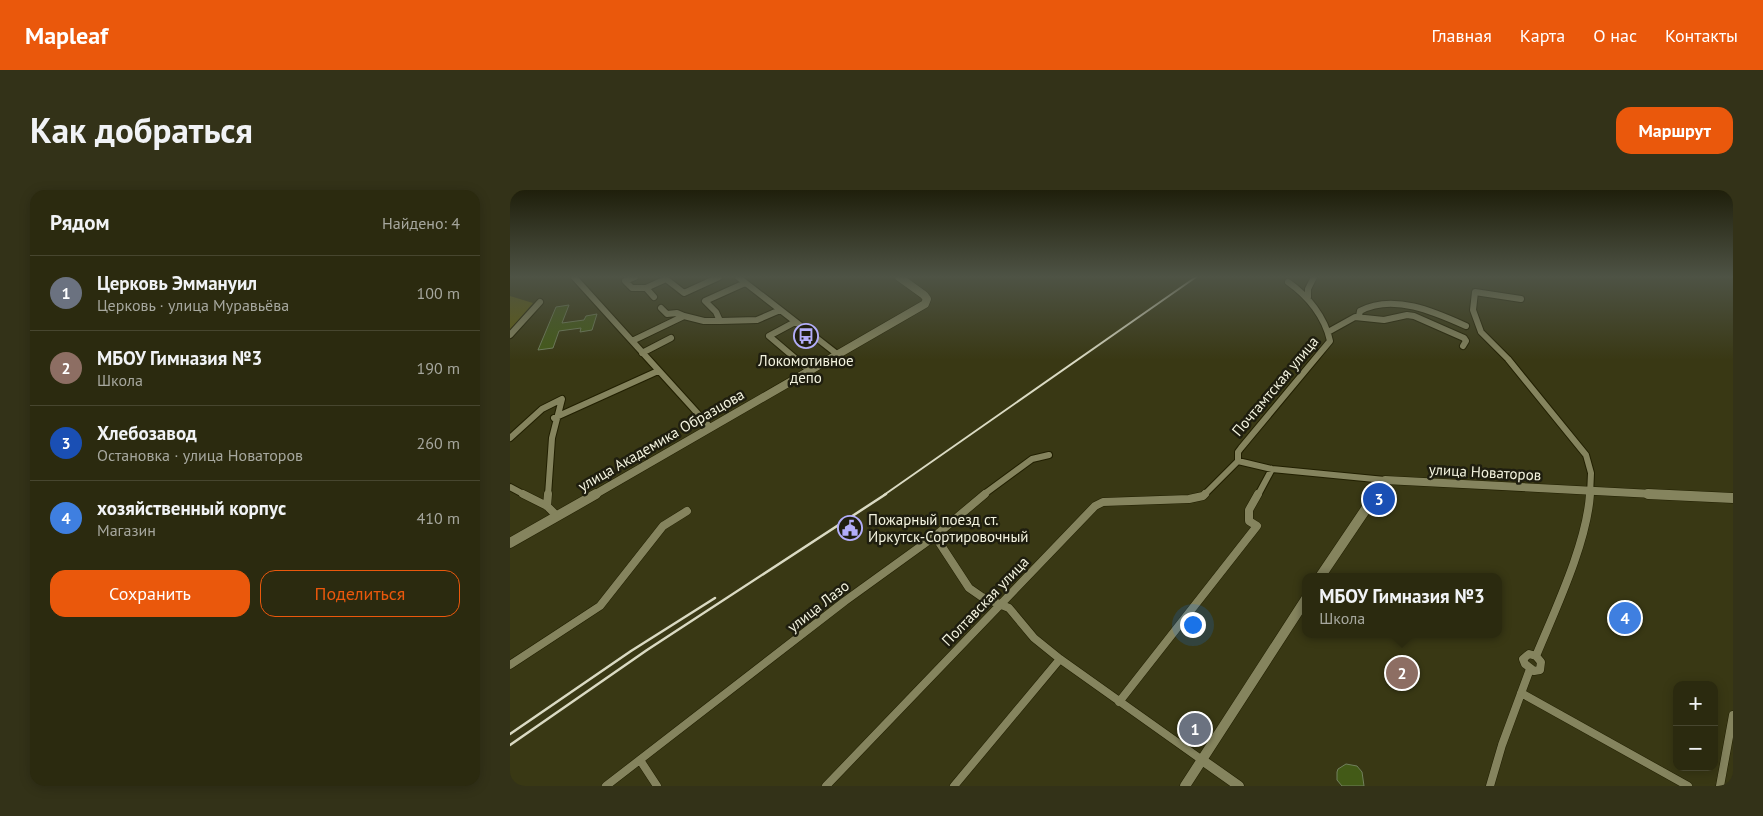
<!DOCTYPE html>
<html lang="ru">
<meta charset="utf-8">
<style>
:root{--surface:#2b2a0f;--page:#333218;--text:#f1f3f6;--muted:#a6a79e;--line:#47462f;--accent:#ea580c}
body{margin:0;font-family:"PT Sans",sans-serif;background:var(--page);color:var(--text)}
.controls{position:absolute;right:15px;bottom:15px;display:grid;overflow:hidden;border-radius:10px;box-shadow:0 2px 12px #0003}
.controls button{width:45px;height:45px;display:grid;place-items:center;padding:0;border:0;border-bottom:1px solid var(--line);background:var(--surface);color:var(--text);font:25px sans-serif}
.you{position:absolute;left:682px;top:434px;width:18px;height:18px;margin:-12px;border:4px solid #fff;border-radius:50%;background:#1a73e8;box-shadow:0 0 0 8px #1a73e833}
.badge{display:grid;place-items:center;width:32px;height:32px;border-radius:50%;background:var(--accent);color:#fff;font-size:16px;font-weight:700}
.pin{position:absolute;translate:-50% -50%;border:2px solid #fff;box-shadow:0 1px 5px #0006}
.popup{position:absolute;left:792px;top:383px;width:200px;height:65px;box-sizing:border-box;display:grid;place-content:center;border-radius:10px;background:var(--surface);filter:drop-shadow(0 1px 4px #0005);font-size:16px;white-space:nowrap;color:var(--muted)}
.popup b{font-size:19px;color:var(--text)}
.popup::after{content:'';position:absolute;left:50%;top:100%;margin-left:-10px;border:10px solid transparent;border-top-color:var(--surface)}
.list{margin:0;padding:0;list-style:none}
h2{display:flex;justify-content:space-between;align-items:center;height:65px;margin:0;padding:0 20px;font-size:21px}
h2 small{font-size:16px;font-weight:400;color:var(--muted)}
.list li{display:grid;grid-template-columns:32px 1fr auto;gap:15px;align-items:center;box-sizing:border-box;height:75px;padding:0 20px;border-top:1px solid var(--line)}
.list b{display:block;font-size:19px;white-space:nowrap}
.list p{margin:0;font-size:16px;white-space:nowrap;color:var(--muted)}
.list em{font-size:16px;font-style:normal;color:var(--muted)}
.actions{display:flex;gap:10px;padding:15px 20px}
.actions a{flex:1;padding:11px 0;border:1px solid var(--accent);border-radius:15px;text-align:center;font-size:18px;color:var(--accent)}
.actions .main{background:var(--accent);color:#fff}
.map{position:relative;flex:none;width:1223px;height:596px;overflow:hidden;border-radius:15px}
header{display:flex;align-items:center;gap:30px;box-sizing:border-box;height:70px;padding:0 25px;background:var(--accent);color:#fff}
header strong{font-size:24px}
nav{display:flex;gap:28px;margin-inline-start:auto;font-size:18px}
.intro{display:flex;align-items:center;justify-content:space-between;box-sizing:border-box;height:120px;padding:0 30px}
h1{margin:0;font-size:35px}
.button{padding:12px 22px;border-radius:15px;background:var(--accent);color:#fff;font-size:18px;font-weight:700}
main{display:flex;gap:30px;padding:0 30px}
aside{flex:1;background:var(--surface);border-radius:15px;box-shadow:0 2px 12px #0003}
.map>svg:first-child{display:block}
.green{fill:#605d0e}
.building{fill:#435a17;stroke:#71805d}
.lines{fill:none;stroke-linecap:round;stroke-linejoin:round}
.minor-far1-casing{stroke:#211f00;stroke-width:8}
.minor-casing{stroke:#211f00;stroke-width:9}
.tertiary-far1-casing{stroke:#211f00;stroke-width:9}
.tertiary-casing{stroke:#211f00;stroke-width:11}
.minor-far1{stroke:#85845e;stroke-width:6}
.minor{stroke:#85845e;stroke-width:8}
.tertiary-far1{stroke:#85845e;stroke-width:8}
.tertiary{stroke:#85845e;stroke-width:10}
.rail-far1{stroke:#dadac3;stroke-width:2}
.rail{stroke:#dadac3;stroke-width:2.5}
.labels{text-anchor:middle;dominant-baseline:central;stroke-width:5;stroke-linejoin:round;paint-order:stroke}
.poi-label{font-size:15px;fill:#f3f3df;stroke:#1f1e0f}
.street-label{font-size:15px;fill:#f3f3df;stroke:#1f1e0f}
</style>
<header>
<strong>Mapleaf</strong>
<nav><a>Главная</a><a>Карта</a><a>О нас</a><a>Контакты</a></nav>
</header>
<div class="intro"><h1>Как добраться</h1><a class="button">Маршрут</a></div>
<main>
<aside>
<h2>Рядом<small>Найдено: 4</small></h2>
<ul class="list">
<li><span class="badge" style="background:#6b7280">1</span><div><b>Церковь Эммануил</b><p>Церковь · улица Муравьёва</p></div><em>100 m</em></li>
<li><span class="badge" style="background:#8d6e63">2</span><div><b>МБОУ Гимназия №3</b><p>Школа</p></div><em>190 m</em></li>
<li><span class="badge" style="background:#1a4fb4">3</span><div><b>Хлебозавод</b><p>Остановка · улица Новаторов</p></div><em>260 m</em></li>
<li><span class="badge" style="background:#3f7fe0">4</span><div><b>хозяйственный корпус</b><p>Магазин</p></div><em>410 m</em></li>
</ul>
<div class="actions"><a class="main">Сохранить</a><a>Поделиться</a></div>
</aside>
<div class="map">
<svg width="1223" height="596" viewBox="0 0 1223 596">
<rect width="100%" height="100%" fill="#393814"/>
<!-- green -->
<path class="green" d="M0 106 23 113 0 140Z"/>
<!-- building -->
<path class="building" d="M59 115 52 133 74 130 76 126 87 124 82 140 70 142 71 138 49 141 43 158 28 160 46 117Z
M683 529 695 538 688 549 675 540Z
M836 574 847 576 852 582 854 596H832L827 590V582L828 579Z"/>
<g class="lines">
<defs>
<path id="minor-far1" d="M64 87 200 237
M125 87 115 91 122 98H136
M228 87 327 164
M144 107 136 98 156 89 174 103 209 87
M798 107V99L804 87
M1011 109 965 102 963 120 971 142 998 169 1076 265 1081 283 1080 305
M174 126 194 131H210L206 122 195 111 235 93
M849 126 850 121C883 103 925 122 956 136
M210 131 247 130 270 120
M285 132 259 146 299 180
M818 142 845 127 874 130 897 125 904 126 954 148 956 151 953 156
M0 145 30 112
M122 151 174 126 167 123 157 124 151 118
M132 163 161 148
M44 228 148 181
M0 248 32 219 52 209 42 248 38 305
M728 271V262L731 258 820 151C815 127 798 106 778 92
M728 271 762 279 875 290
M0 297 15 305
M473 305 522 269 539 265
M694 305 728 271
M748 305 762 279"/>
<path id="minor" d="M13 304 37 316 47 326
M37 316 38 304
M425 346 459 398 472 407 499 418 524 448 550 469 692 570
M1019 464 1026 466 1031 472 1030 480 1024 481 1015 474 1013 469Z
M1026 466C1045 420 1077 353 1080 304
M0 475 90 416 153 336 177 321
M1011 503 1178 596
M609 512 747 336 739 331V320L748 304
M130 570 147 596
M96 596 335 411 425 346 475 304
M316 596 585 316 593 312 679 309 693 306 695 304
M444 596 550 469
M980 596 992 555 1020 479
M1210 596 1223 525"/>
<path id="tertiary-far1" d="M84 305 415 114 417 109 414 105 389 87
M865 305 875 290 1162 305"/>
<path id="tertiary" d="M1138 304 1223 308
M0 353 86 304
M810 387 866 304
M692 570 729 596
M675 596 796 409"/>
</defs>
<!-- minor-far1 casing -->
<use href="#minor-far1" class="minor-far1-casing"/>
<!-- minor casing -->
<use href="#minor" class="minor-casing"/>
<!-- tertiary-far1 casing -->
<use href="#tertiary-far1" class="tertiary-far1-casing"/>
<!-- tertiary casing -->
<use href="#tertiary" class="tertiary-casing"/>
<!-- minor-far1 -->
<use href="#minor-far1" class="minor-far1"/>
<!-- minor -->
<use href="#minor" class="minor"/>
<!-- tertiary-far1 -->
<use href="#tertiary-far1" class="tertiary-far1"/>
<!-- tertiary -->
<use href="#tertiary" class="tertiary"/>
<!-- rail-far1 -->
<path class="rail-far1" d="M374 305 686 87"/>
<!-- rail -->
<path class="rail" d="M0 544 121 461 205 408
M0 555 137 460 376 304"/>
</g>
<!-- sky -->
<linearGradient id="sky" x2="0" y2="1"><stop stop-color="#1f1f0b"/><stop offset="0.51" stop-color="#4e5345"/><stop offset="1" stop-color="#4e5345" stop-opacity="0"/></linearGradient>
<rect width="1223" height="170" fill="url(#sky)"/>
<!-- icons -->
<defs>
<symbol id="bus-ring" viewBox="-11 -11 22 22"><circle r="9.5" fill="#1f1e0f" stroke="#b2adf9" stroke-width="1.5"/><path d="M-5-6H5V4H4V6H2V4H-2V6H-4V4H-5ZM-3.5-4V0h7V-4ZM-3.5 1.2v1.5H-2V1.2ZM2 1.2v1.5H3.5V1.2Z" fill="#b2adf9"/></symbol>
<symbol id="civic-ring" viewBox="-11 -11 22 22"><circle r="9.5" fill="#1f1e0f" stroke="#b2adf9" stroke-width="1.5"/><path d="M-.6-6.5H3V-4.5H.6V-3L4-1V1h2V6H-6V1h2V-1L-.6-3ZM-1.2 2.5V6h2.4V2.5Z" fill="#b2adf9"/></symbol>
</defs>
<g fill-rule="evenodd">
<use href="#bus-ring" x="282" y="132" width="28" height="28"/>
<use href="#civic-ring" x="326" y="324" width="28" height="28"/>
</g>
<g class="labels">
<!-- poi labels -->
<g class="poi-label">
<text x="296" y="170">Локомотивное<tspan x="296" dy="17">депо</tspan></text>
<text x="358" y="329" text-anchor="start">Пожарный поезд ст.<tspan x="358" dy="17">Иркутск-Сортировочный</tspan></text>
</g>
<!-- street labels -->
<g class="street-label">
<text transform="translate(765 196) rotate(-50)">Почтамтская улица</text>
<text transform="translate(151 250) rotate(-30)">улица Академика Образцова</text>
<text transform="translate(975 282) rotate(3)">улица Новаторов</text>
<text transform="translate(475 411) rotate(-46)">Полтавская улица</text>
<text transform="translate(308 416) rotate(-38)">улица Лазо</text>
</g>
</g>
</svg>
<div class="controls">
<button>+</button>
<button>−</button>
</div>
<div class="you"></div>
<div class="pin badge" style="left:685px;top:539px;background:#6b7280">1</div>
<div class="pin badge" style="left:892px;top:483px;background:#8d6e63">2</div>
<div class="popup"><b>МБОУ Гимназия №3</b>Школа</div>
<div class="pin badge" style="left:869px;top:309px;background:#1a4fb4">3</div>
<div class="pin badge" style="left:1115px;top:428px;background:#3f7fe0">4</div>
</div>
</main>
